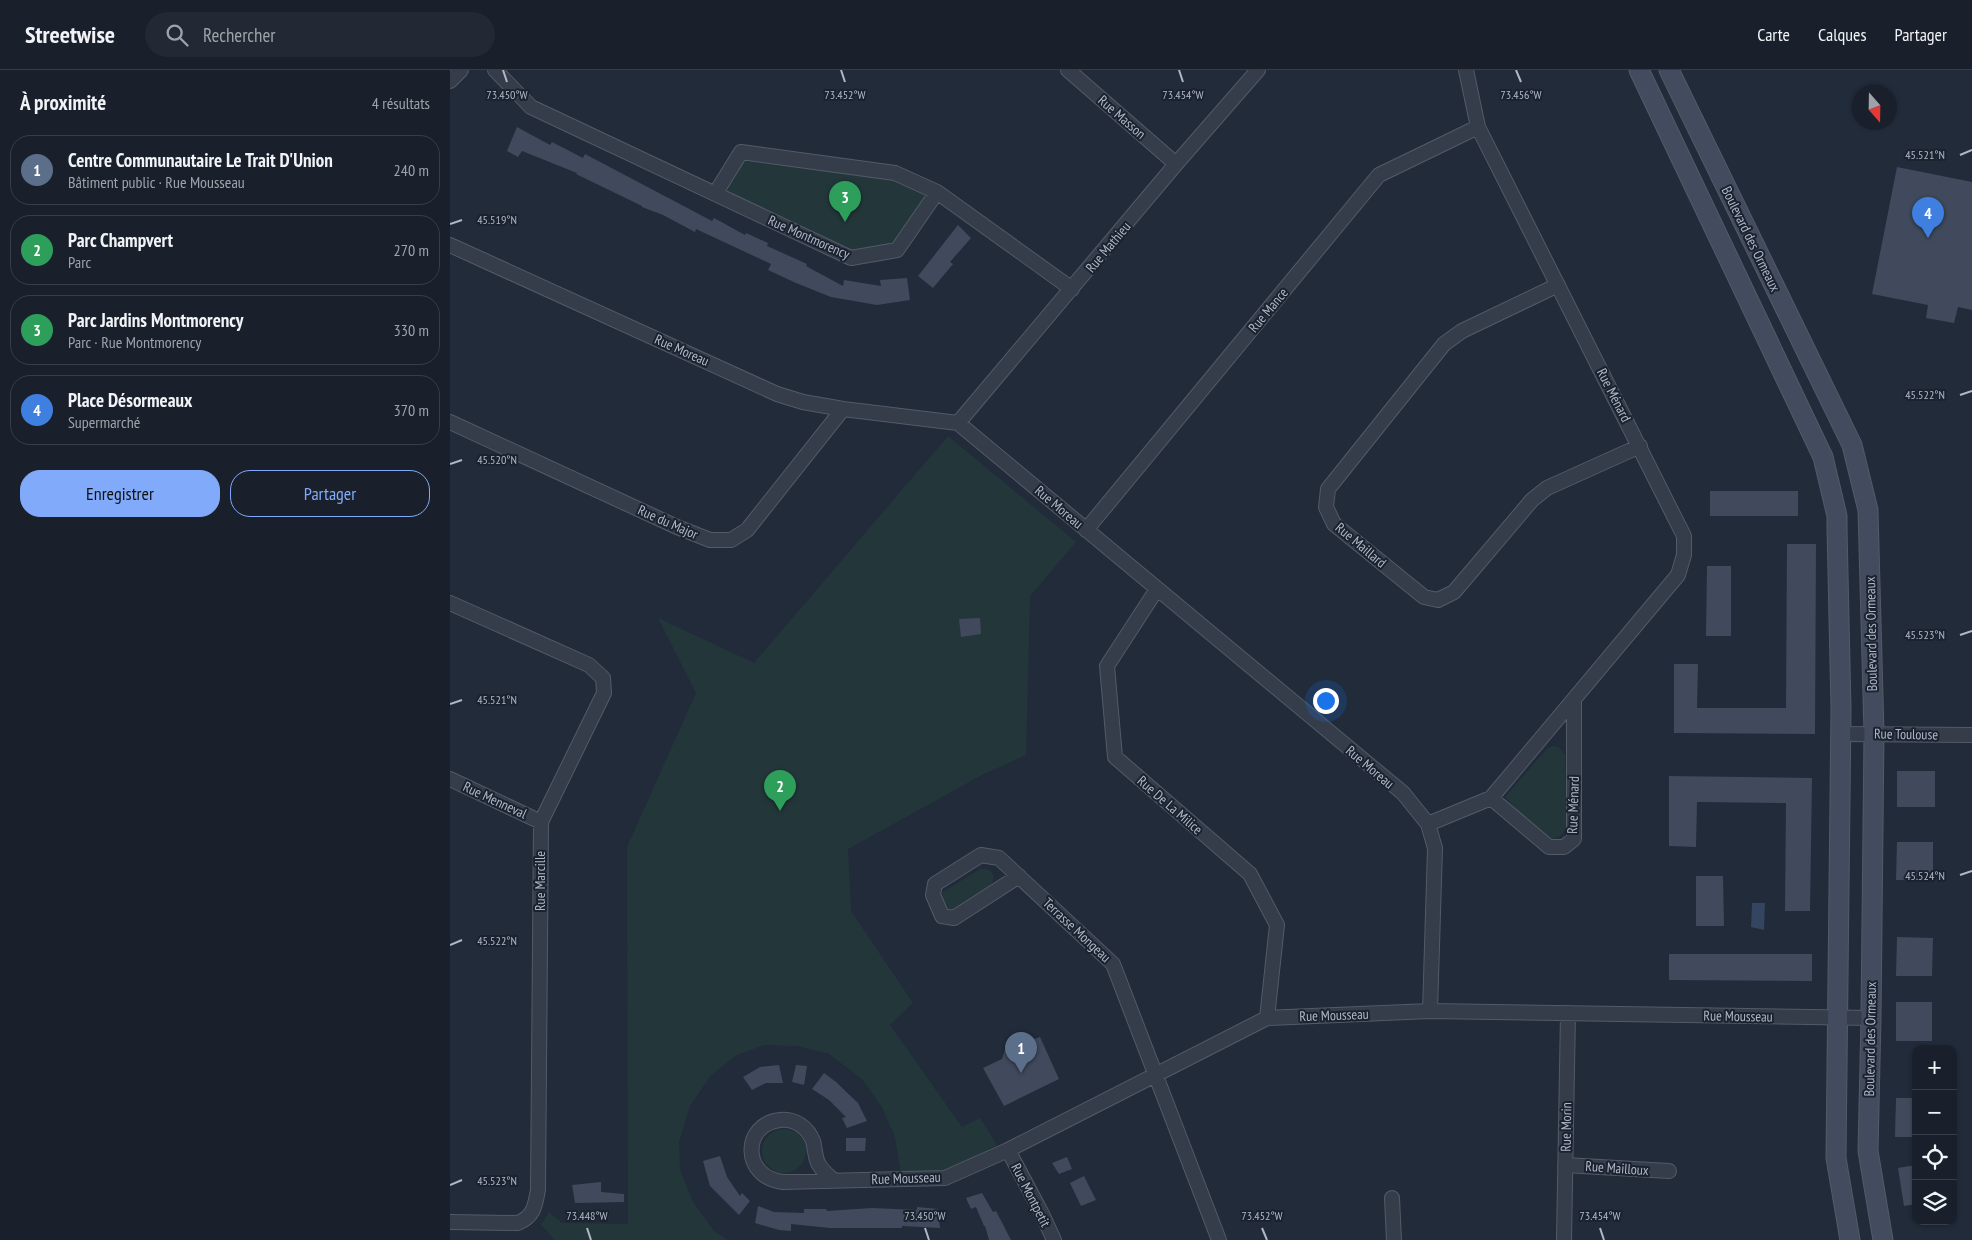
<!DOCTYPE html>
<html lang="fr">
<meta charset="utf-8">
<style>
:root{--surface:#19202c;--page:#222834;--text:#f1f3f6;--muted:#9fa3a9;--line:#373e48;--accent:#81aafa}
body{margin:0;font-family:"PT Sans Narrow",sans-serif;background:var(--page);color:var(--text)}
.controls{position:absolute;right:15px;bottom:15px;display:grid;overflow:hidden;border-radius:10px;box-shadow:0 1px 4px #0004}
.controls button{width:45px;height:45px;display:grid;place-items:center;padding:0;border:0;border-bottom:1px solid var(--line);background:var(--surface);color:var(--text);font:25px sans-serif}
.compass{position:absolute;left:1402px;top:15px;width:45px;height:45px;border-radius:50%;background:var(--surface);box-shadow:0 1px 4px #0004;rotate:160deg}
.you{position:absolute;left:875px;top:630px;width:18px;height:18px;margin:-12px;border:4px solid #fff;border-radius:50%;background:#1a73e8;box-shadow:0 0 0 8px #1a73e833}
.badge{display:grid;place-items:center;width:32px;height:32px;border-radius:50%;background:var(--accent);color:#fff;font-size:16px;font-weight:700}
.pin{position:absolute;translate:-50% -41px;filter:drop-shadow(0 1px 2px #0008)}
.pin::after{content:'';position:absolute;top:26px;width:18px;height:15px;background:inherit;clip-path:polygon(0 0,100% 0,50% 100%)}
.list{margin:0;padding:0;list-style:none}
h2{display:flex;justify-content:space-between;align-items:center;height:65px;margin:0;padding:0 20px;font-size:21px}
h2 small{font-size:16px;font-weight:400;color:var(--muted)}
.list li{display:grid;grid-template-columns:32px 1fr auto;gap:15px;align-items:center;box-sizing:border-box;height:70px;margin:0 10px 10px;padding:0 10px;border:1px solid var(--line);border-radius:20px}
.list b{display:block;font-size:19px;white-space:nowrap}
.list p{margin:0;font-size:16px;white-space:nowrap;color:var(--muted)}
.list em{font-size:16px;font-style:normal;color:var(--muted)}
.actions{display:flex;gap:10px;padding:15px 20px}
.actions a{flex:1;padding:11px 0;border:1px solid var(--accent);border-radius:20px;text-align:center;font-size:18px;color:var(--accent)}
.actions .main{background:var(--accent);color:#111}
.icon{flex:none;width:28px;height:28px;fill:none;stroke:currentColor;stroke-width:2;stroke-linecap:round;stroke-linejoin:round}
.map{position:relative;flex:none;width:1522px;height:1170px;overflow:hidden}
header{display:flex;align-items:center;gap:30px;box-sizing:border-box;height:70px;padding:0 25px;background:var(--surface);border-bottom:1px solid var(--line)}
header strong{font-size:24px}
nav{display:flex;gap:28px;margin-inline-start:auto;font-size:18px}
.search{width:350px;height:45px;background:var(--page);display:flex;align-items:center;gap:12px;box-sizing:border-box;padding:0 18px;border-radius:28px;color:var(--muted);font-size:19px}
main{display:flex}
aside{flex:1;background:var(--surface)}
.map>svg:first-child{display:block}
.green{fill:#23373b}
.water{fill:#344562}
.building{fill:#404a5c}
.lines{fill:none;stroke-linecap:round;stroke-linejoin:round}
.street-casing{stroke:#535a68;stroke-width:16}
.secondary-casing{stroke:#535a68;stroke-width:21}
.street{stroke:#353d4b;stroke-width:14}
.secondary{stroke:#434c5e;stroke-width:19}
.ticks{fill:none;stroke:#b0b7c7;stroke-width:2}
.labels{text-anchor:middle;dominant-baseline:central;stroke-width:4;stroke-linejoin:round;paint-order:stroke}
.street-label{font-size:14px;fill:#b0b7c7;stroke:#1a222f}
.ticks-label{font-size:12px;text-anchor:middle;fill:#b0b7c7;stroke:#1a222f;stroke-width:4;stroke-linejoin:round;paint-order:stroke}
</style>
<header>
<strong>Streetwise</strong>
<div class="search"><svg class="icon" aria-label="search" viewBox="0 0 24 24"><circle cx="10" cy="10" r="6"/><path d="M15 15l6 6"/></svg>Rechercher</div>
<nav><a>Carte</a><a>Calques</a><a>Partager</a></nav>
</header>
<main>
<aside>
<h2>À proximité<small>4 résultats</small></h2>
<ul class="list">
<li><span class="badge" style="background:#5c6f8a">1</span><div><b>Centre Communautaire Le Trait D'Union</b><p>Bâtiment public · Rue Mousseau</p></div><em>240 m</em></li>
<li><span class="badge" style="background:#2e9e5b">2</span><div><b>Parc Champvert</b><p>Parc</p></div><em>270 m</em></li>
<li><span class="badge" style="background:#2e9e5b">3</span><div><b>Parc Jardins Montmorency</b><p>Parc · Rue Montmorency</p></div><em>330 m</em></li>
<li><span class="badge" style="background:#3f7fe0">4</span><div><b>Place Désormeaux</b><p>Supermarché</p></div><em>370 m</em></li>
</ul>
<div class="actions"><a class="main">Enregistrer</a><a>Partager</a></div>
</aside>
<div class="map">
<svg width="1522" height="1170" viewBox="0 0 1522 1170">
<rect width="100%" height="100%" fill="#212b3a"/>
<!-- green -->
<path class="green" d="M291 82 445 103 487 122 447 180 401 188 265 124Z
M498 366 626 472 580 526 576 685 532 705 398 779 401 841 463 933 440 955 512 1057 530 1048 547 1075 494 1104 451 1105 445 1067 432 1037 412 1009 379 984 348 976 314 975 287 985 261 1005 240 1036 229 1072 230 1100 243 1132 264 1161 278 1170H105L91 1155 99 1142 112 1153 178 1154 177 777 246 623 208 548 304 593Z
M1102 676 1109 677 1115 685 1116 757C1113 767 1104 771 1094 767L1055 727 1096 680Z
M530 799C536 799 541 799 543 805 548 818 516 832 507 838L502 839 496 838 491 827 493 822Z
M312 1081a22 22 0 1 1 44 0a22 22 0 1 1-44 0Z"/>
<!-- water -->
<path class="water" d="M1302 833H1315L1314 860 1301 857Z"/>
<!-- building -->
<path class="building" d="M67 57 100 75 102 72 133 88 135 84 262 151 264 148 295 165 296 163 318 173 317 176 357 194 356 196 393 216 394 210 431 216 430 210 457 208 460 230 427 235 381 227 346 213 318 200 321 194 246 159 245 162 213 145 192 137V136L126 104 127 103 72 81 68 87 57 81Z
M1447 97 1522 112V240L1508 237 1504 253 1476 248 1478 235 1422 224Z
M508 155 521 168 500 192 503 194 483 218 468 206Z
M1260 421H1348V446H1260Z
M1337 474H1366L1365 664 1224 663V594H1248L1247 638H1336Z
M1257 496H1281V566H1256Z
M530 548 531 564 511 567 509 549Z
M1447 701H1485V737H1447Z
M1219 706 1362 708 1360 841H1335L1336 733 1247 732 1246 777 1219 776Z
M1447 772H1483V810H1446Z
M1246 806H1273L1274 856H1246Z
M1447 867 1483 868 1482 906H1446Z
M1219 884H1362V911L1219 910Z
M1446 932H1482V971H1446Z
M590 967 609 1009 554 1036 533 998 552 989 555 979Z
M329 995 333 1013H316L302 1020 293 1007 310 997Z
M346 995 357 996 354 1015 342 1012Z
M374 1003 386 1012 408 1033 417 1051 397 1058 392 1048 396 1047 379 1030 362 1019Z
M1446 1028H1466V1067H1445Z
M396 1068H416L415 1081H396Z
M270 1086 277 1107 290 1126 292 1123 300 1131 289 1145 260 1116 253 1091Z
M617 1087 622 1099 609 1104 602 1093Z
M1466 1095V1134L1454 1136 1448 1098Z
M634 1106 646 1130 631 1136 620 1113Z
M151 1112V1122L174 1124V1132L125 1133 122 1115Z
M532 1123 543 1142 546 1141 561 1170H539L535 1156H534L526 1137 521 1139 516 1128Z
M308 1136 324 1142 354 1143V1139H376L377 1141 422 1138 467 1140V1137L488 1139 490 1158 452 1156V1158H380L341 1154V1161L329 1160 305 1153Z"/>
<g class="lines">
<defs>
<path id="street" d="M45 0 81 37 401 188 447 180 487 122
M618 0 726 94
M0 11 11 0
M265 124 291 82 445 103 487 122 622 219
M0 175 327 324 353 332 393 339 508 353 953 723 978 754 985 778 980 941
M1108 215 1012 261 994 274 878 419 876 437 884 454 974 527 988 530 1004 522 1082 430 1097 418 1190 376
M0 352 227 457 260 470H281L297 460 393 339
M508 353 726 94 808 0
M636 460 929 105 1028 57
M707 519 657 596 665 687 800 804 827 855 817 948
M0 533 139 595 153 608 154 623 91 752 88 1120C85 1136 84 1146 68 1153L0 1152
M1391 664 1522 665
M0 709 91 752
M1041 728 1099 777H1114L1124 769V629
M978 754 1041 728 1228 505 1234 485V466L1028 57 1016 0
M569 806 504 848 492 846 483 825 485 814 531 785 549 788 663 894 769 1170
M558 1080 591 1142 604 1170
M1115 1095 1219 1101
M384 1111C378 1105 372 1101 368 1093 365 1087 365 1078 363 1071 358 1058 345 1048 330 1050 292 1054 291 1107 333 1112L495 1108 558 1080 817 948 980 941 1421 948
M942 1128 944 1170
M1114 1170 1118 943"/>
<path id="secondary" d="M1189 0 1373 387 1387 446V458L1391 639 1386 1088 1400 1170
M1219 0 1402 375 1418 440 1424 663 1421 948 1418 1081 1433 1170"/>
</defs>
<!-- street casing -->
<use href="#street" class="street-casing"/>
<!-- secondary casing -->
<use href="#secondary" class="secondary-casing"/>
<!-- street -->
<use href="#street" class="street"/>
<!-- secondary -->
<use href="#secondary" class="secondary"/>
</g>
<!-- ticks -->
<path class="ticks" d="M53 0 57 12M391 0 395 12M729 0 733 12M1066 0 1071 12M1510 85 1522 80M0 154 12 150M1510 325 1522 321M0 394 12 390M1510 565 1522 561M0 634 12 630M1510 805 1522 801M0 875 12 870M0 1115 12 1110M137 1158 141 1170M475 1158 479 1170M812 1158 817 1170M1150 1158 1154 1170"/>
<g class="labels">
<!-- street labels -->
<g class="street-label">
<text transform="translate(672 47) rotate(41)">Rue Masson</text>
<text transform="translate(359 167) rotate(24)">Rue Montmorency</text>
<text transform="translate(1301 169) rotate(64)">Boulevard des Ormeaux</text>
<text transform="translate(658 177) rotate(-50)">Rue Mathieu</text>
<text transform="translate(818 240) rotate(-50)">Rue Mance</text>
<text transform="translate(232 280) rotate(24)">Rue Moreau</text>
<text transform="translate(1164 325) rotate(63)">Rue Ménard</text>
<text transform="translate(609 437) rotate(40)">Rue Moreau</text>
<text transform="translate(218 452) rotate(24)">Rue du Major</text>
<text transform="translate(911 475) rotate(40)">Rue Maillard</text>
<text transform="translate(1421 564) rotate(-91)">Boulevard des Ormeaux</text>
<text transform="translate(1456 664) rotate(1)">Rue Toulouse</text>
<text transform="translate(920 697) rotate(40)">Rue Moreau</text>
<text transform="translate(45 730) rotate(25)">Rue Menneval</text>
<text transform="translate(720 735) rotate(41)">Rue De La Milice</text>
<text transform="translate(1123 735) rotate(-88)">Rue Ménard</text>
<text transform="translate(90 811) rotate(-90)">Rue Marcille</text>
<text transform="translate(627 860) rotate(43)">Terrasse Mongeau</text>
<text transform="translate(884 945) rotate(-2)">Rue Mousseau</text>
<text transform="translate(1288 946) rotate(1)">Rue Mousseau</text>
<text transform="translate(1420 969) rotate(-89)">Boulevard des Ormeaux</text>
<text transform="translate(1116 1057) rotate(-89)">Rue Morin</text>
<text transform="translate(1167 1098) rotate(4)">Rue Mailloux</text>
<text transform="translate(456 1108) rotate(-2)">Rue Mousseau</text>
<text transform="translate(581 1125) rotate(63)">Rue Montpetit</text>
</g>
</g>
<g class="ticks-label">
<text x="57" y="29">73.450°W</text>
<text x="395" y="29">73.452°W</text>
<text x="733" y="29">73.454°W</text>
<text x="1071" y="29">73.456°W</text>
<text x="1475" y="89">45.521°N</text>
<text x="47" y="154">45.519°N</text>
<text x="1475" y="329">45.522°N</text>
<text x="47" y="394">45.520°N</text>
<text x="1475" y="569">45.523°N</text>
<text x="47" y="634">45.521°N</text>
<text x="1475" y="810">45.524°N</text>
<text x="47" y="875">45.522°N</text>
<text x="47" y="1115">45.523°N</text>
<text x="137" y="1150">73.448°W</text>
<text x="475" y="1150">73.450°W</text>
<text x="812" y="1150">73.452°W</text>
<text x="1150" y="1150">73.454°W</text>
</g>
</svg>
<div class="controls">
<button>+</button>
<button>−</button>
<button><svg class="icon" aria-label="locate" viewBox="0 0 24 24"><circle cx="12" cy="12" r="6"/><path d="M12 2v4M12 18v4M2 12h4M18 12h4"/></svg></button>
<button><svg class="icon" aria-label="layers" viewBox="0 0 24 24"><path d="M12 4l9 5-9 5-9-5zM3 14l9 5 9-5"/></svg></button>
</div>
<svg class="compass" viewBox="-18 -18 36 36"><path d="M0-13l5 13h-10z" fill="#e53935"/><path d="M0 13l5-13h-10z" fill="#9fa3a9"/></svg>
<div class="you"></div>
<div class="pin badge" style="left:571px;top:1003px;background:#5c6f8a">1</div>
<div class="pin badge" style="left:330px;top:741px;background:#2e9e5b">2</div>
<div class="pin badge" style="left:395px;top:152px;background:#2e9e5b">3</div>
<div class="pin badge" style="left:1478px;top:168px;background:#3f7fe0">4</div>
</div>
</main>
